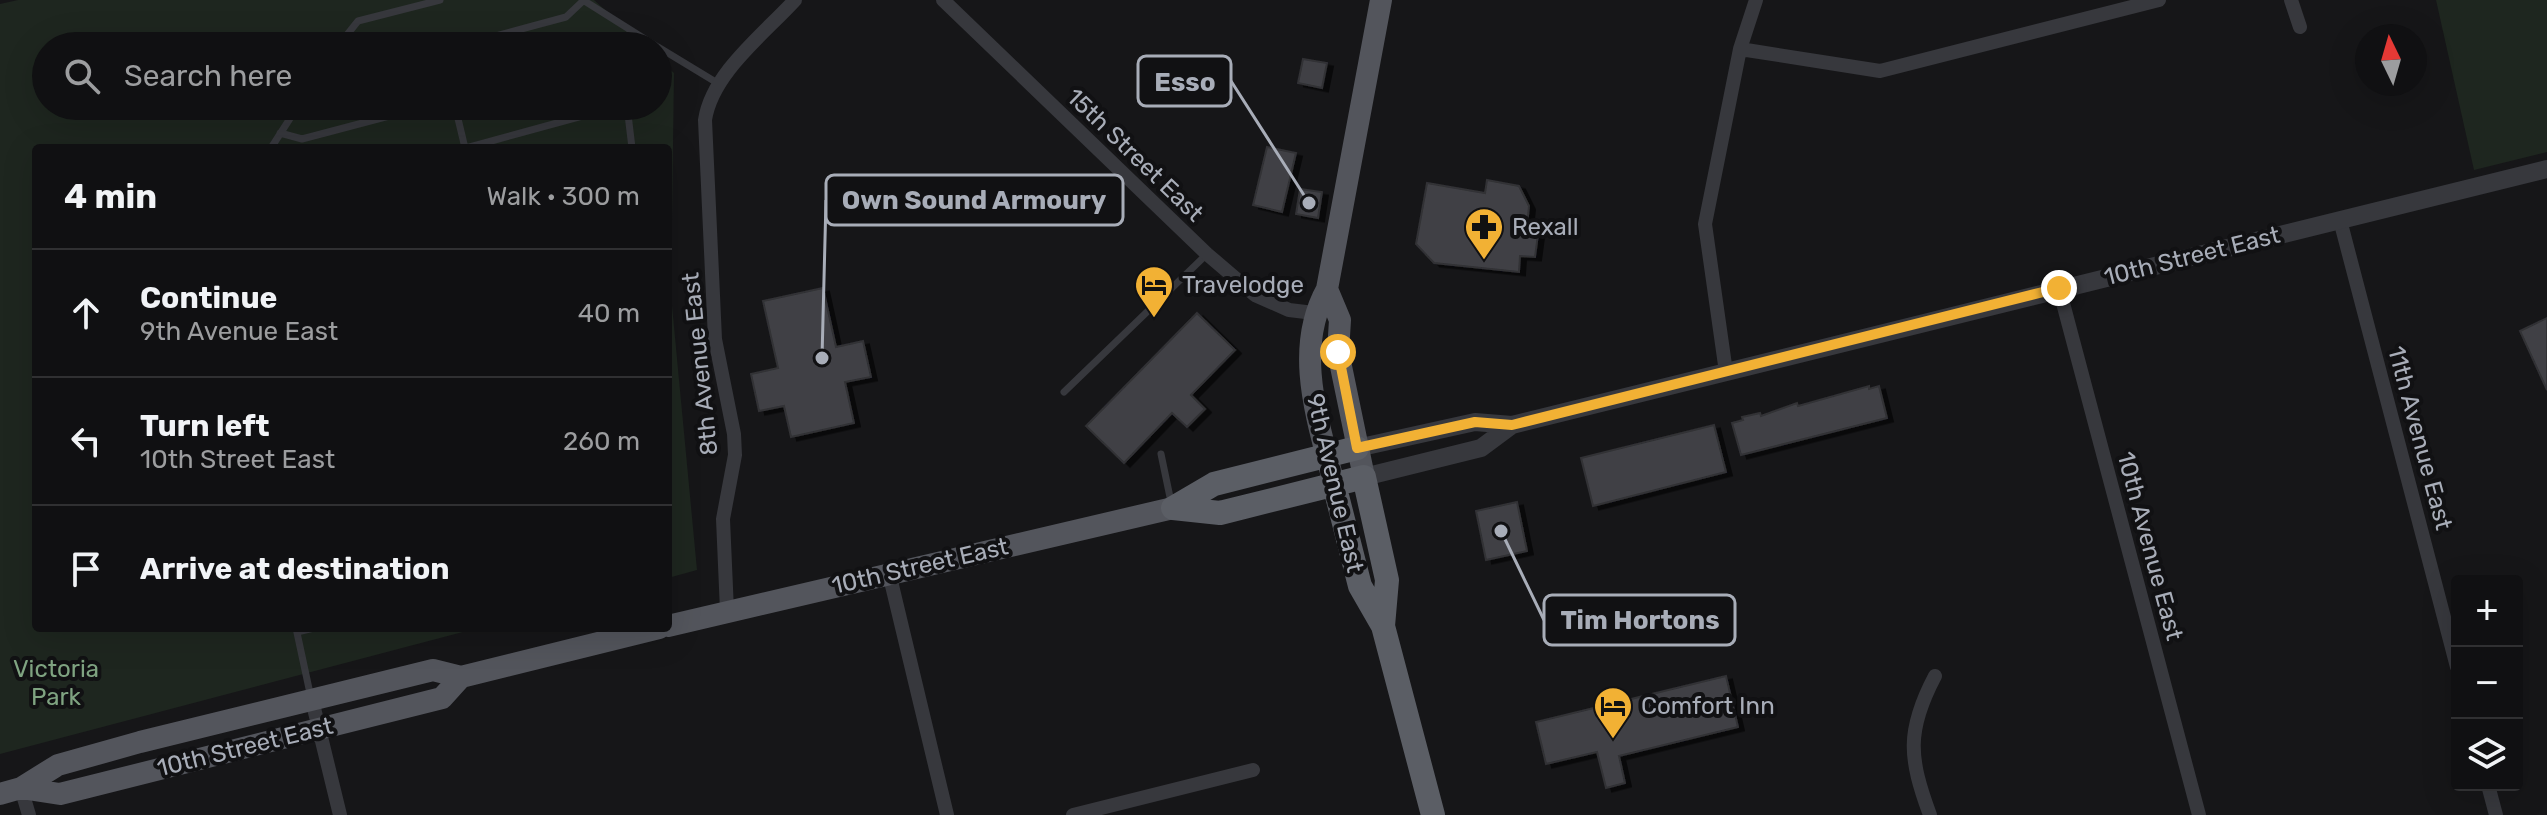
<!DOCTYPE html>
<meta charset="utf-8">
<style>
:root{--surface:#101012;--page:#19191b;--text:#f1f3f6;--muted:#9c9d9f;--line:#303032}
body{margin:0;font-family:Rubik,sans-serif;background:var(--page);color:var(--text)}
.controls{position:absolute;right:24px;bottom:24px;display:grid;overflow:hidden;border-radius:8px;box-shadow:0 8px 32px #0002}
.controls button{width:72px;height:72px;display:grid;place-items:center;padding:0;border:0;border-bottom:2px solid var(--line);background:var(--surface);color:var(--text);font:40px sans-serif}
.compass{position:absolute;left:2355px;top:24px;width:72px;height:72px;border-radius:50%;background:var(--surface);box-shadow:0 8px 32px #0002;rotate:355deg}
.stop{position:absolute;width:24px;height:24px;margin:-18px;border:6px solid #f2b134;border-radius:50%;background:#fff}
.stop.end{background:#f2b134;border-color:#fff;box-shadow:0 2px 8px #0008}
.list{margin:0;padding:0;list-style:none}
h2{display:flex;justify-content:space-between;align-items:center;height:104px;margin:0;padding:0 32px;font-size:34px}
h2 small{font-size:26px;font-weight:400;color:var(--muted)}
.list li{display:grid;grid-template-columns:52px 1fr auto;gap:24px;align-items:center;box-sizing:border-box;height:128px;padding:0 32px;border-top:2px solid var(--line)}
.list b{display:block;font-size:30px;white-space:nowrap}
.list p{margin:0;font-size:26px;white-space:nowrap;color:var(--muted)}
.list em{font-size:26px;font-style:normal;color:var(--muted)}
.icon{flex:none;width:44px;height:44px;fill:none;stroke:currentColor;stroke-width:2;stroke-linecap:round;stroke-linejoin:round}
.map{position:relative;flex:none;width:2547px;height:815px;overflow:hidden}
.search{position:absolute;background:var(--surface);box-shadow:0 8px 32px #0002;left:32px;top:32px;width:640px;height:88px;display:flex;align-items:center;gap:20px;box-sizing:border-box;padding:0 28px;border-radius:44px;color:var(--muted);font-size:30px}
.panel{position:absolute;background:var(--surface);box-shadow:0 8px 32px #0002;left:32px;top:144px;width:640px;height:488px;border-radius:8px}
.map>svg:first-child{display:block}
.green{fill:#1e261f}
.building{fill:#404145;stroke:#303034;stroke-width:2;filter:url(#shadow)}
.lines{fill:none;stroke-linecap:round;stroke-linejoin:round}
.service{stroke:#37383d;stroke-width:7}
.minor{stroke:#37383d;stroke-width:14}
.tertiary{stroke:#37383d;stroke-width:18}
.primary{stroke:#53555c;stroke-width:22}
.trunk{stroke:#5b5e65;stroke-width:24}
.route{stroke:#f2b134;stroke-width:10}
.labels{text-anchor:middle;dominant-baseline:central;stroke-width:8;stroke-linejoin:round;paint-order:stroke}
.street-label{font-size:24px;fill:#a8adb8;stroke:#111113}
.poi-label{font-size:24px;fill:#a8adb8;stroke:#111113;text-anchor:start}
.park-label{font-size:24px;fill:#7fa381;stroke:#111113}
.leader{fill:none;stroke:#a8adb8;stroke-width:3}
.callout-dot{fill:#a8adb8;stroke:#111113;stroke-width:3}
.callout{fill:#111113;stroke:#a8adb8;stroke-width:3}
.callout-label{font-size:26px;text-anchor:middle;font-weight:bold;fill:#a8adb8}
</style>
<div class="map">
<svg width="2547" height="815" viewBox="0 0 2547 815">
<defs>
<filter id="shadow"><feDropShadow dx="6" dy="3.5" stdDeviation="0" flood-color="#0009"/></filter>
</defs>
<rect width="100%" height="100%" fill="#161618"/>
<!-- green -->
<path class="green" d="M18 0H594L645 46H46V106H658V58L674 73 671 295 697 570 668 578V148H36V628H478L0 754V4Z
M2436 0H2547V152L2474 170Z"/>
<!-- building -->
<path class="building" d="M1303 59 1327 63 1322 88 1298 83Z
M1267 147 1296 153 1282 212 1253 205Z
M1487 180 1519 186 1529 206 1527 226 1539 227 1535 257 1520 256 1519 272 1434 263 1416 244 1427 183 1485 193Z
M1300 189 1322 192 1318 218 1296 214Z
M823 288 836 347 863 341 871 377 845 382 854 423 791 437 784 406 759 411 751 374 778 368 763 301Z
M1197 313 1235 350 1191 395 1205 409 1187 427 1172 413 1124 463 1086 426Z
M2547 318V390L2520 331Z
M1869 386V389L1879 386 1887 418 1741 455 1732 423 1743 420 1742 417 1760 413 1761 416 1797 403 1798 406Z
M1714 425 1726 472 1593 506 1581 458Z
M1517 502 1527 551 1486 560 1476 511Z
M1726 676 1738 727 1619 756 1625 783 1606 788 1597 752 1546 764 1536 722Z"/>
<g class="lines">
<!-- service -->
<path class="service" d="M583 0 656 46
M338 46 358 21 440 0
M459 46 566 17 584 0
M623 46 631 31
M658 47 719 84
M455 106 465 148
M627 106 632 148
M280 133 302 139 427 106
M271 148 298 106
M466 148 619 106
M1064 392 1206 255
M1161 454 1171 502
M296 628 311 698
M297 632 314 628"/>
<!-- minor -->
<path class="minor" d="M943 0 1207 254 1255 295 1289 310 1314 313
M2291 0 2300 27
M1740 49 1880 71 2159 0
M2340 220 2457 667
M2059 288 2199 815
M1726 372 1705 224 1740 49 1756 0
M889 573 947 815
M727 611 723 519 735 455 734 434 715 339 705 120C712 73 764 34 795 0
M312 700 340 815
M2488 785 2496 815
M21 788 29 815
M1073 815 1253 770
M1930 815C1909 758 1906 731 1935 676"/>
<!-- tertiary -->
<path class="tertiary" d="M1357 448 1475 422 1512 425 2547 169
M1364 477 1481 448 1512 425"/>
<!-- primary -->
<path class="primary" d="M1327 289 1340 320 1338 352 1364 477
M1334 484C1318 420 1293 350 1327 289L1381 0
M668 626 1173 508
M21 788 60 794 442 698 461 677
M0 794 21 788 58 765 140 742 433 670 461 677 659 628"/>
<!-- trunk -->
<path class="trunk" d="M1334 484 1360 586 1383 626 1433 815
M1173 508 1220 513 1364 477 1387 580 1383 626
M1173 508 1214 484 1357 448"/>
</g>
<g class="lines">
<!-- route -->
<path class="route" d="M1338 352 1357 448 1475 422 1512 425 2059 288"/>
</g>
<!-- icons -->
<defs>
<symbol id="pharmacy-pin" viewBox="-11 -11 22 30"><path d="M0 17L-7.5 6A9.5 9.5 0 1 1 7.5 6Z" fill="#f2b134" stroke="#111113"/><path d="M-2-6h4v4h4v4h-4v4h-4v-4h-4v-4h4Z" fill="#111"/></symbol>
<symbol id="hotel-pin" viewBox="-11 -11 22 30"><path d="M0 17L-7.5 6A9.5 9.5 0 1 1 7.5 6Z" fill="#f2b134" stroke="#111113"/><path d="M-6-4.5h1.5V1H6V5H4.5V3h-9V5H-6ZM-4 0a1.8 1.8 0 1 1 3.6 0ZM.5 0V-2.5h3Q6-2.5 6 0Z" fill="#111"/></symbol>
</defs>
<g fill-rule="evenodd">
<use href="#pharmacy-pin" x="1462" y="205" width="44" height="60"/>
<use href="#hotel-pin" x="1132" y="263" width="44" height="60"/>
<use href="#hotel-pin" x="1591" y="684" width="44" height="60"/>
</g>
<g class="labels">
<!-- street labels -->
<g class="street-label">
<text transform="translate(1135 155) rotate(44)">15th Street East</text>
<text transform="translate(2192 256) rotate(-14)">10th Street East</text>
<text transform="translate(700 364) rotate(-96)">8th Avenue East</text>
<text transform="translate(2420 438) rotate(75)">11th Avenue East</text>
<text transform="translate(1335 483) rotate(77)">9th Avenue East</text>
<text transform="translate(2150 546) rotate(75)">10th Avenue East</text>
<text transform="translate(920 566) rotate(-13)">10th Street East</text>
<text transform="translate(245 747) rotate(-14)">10th Street East</text>
</g>
<!-- poi labels -->
<g class="poi-label">
<text x="1512" y="227">Rexall</text>
<text x="1182" y="285">Travelodge</text>
<text x="1641" y="706">Comfort Inn</text>
</g>
<!-- park labels -->
<g class="park-label">
<text x="56" y="669">Victoria<tspan x="56" dy="28">Park</tspan></text>
</g>
</g>
<!-- callouts -->
<path class="leader" d="M1309 203L1231 81M822 358L826 200M1501 531L1544 620"/>
<g class="callout-dot">
<circle cx="1309" cy="203" r="8"/>
<circle cx="822" cy="358" r="8"/>
<circle cx="1501" cy="531" r="8"/>
</g>
<g class="callout">
<rect x="1138" y="56" width="93" height="50" rx="8"/>
<rect x="826" y="175" width="297" height="50" rx="8"/>
<rect x="1544" y="595" width="191" height="50" rx="8"/>
</g>
<g class="callout-label">
<text x="1185" y="91">Esso</text>
<text x="974" y="209">Own Sound Armoury</text>
<text x="1640" y="629">Tim Hortons</text>
</g>
</svg>
<div class="controls">
<button>+</button>
<button>−</button>
<button><svg class="icon" aria-label="layers" viewBox="0 0 24 24"><path d="M12 4l9 5-9 5-9-5zM3 14l9 5 9-5"/></svg></button>
</div>
<svg class="compass" viewBox="-18 -18 36 36"><path d="M0-13l5 13h-10z" fill="#e53935"/><path d="M0 13l5-13h-10z" fill="#9c9d9f"/></svg>
<div class="stop" style="left:1338px;top:352px"></div>
<div class="stop end" style="left:2059px;top:288px"></div>
<div class="search"><svg class="icon" aria-label="search" viewBox="0 0 24 24"><circle cx="10" cy="10" r="6"/><path d="M15 15l6 6"/></svg>Search here</div>
<section class="panel">
<h2>4 min<small>Walk · 300 m</small></h2>
<ul class="list">
<li><svg class="icon" aria-label="ahead" viewBox="0 0 24 24"><path d="M12 20V5M6 11l6-6 6 6"/></svg><div><b>Continue</b><p>9th Avenue East</p></div><em>40 m</em></li>
<li><svg class="icon" aria-label="left" viewBox="0 0 24 24"><path d="M17 20v-9H6M10 6l-5 5 5 5"/></svg><div><b>Turn left</b><p>10th Street East</p></div><em>260 m</em></li>
<li><svg class="icon" aria-label="arrive" viewBox="0 0 24 24"><path d="M6 21V4h12l-3 4 3 4H6"/></svg><div><b>Arrive at destination</b></div></li>
</ul>
</section>
</div>
